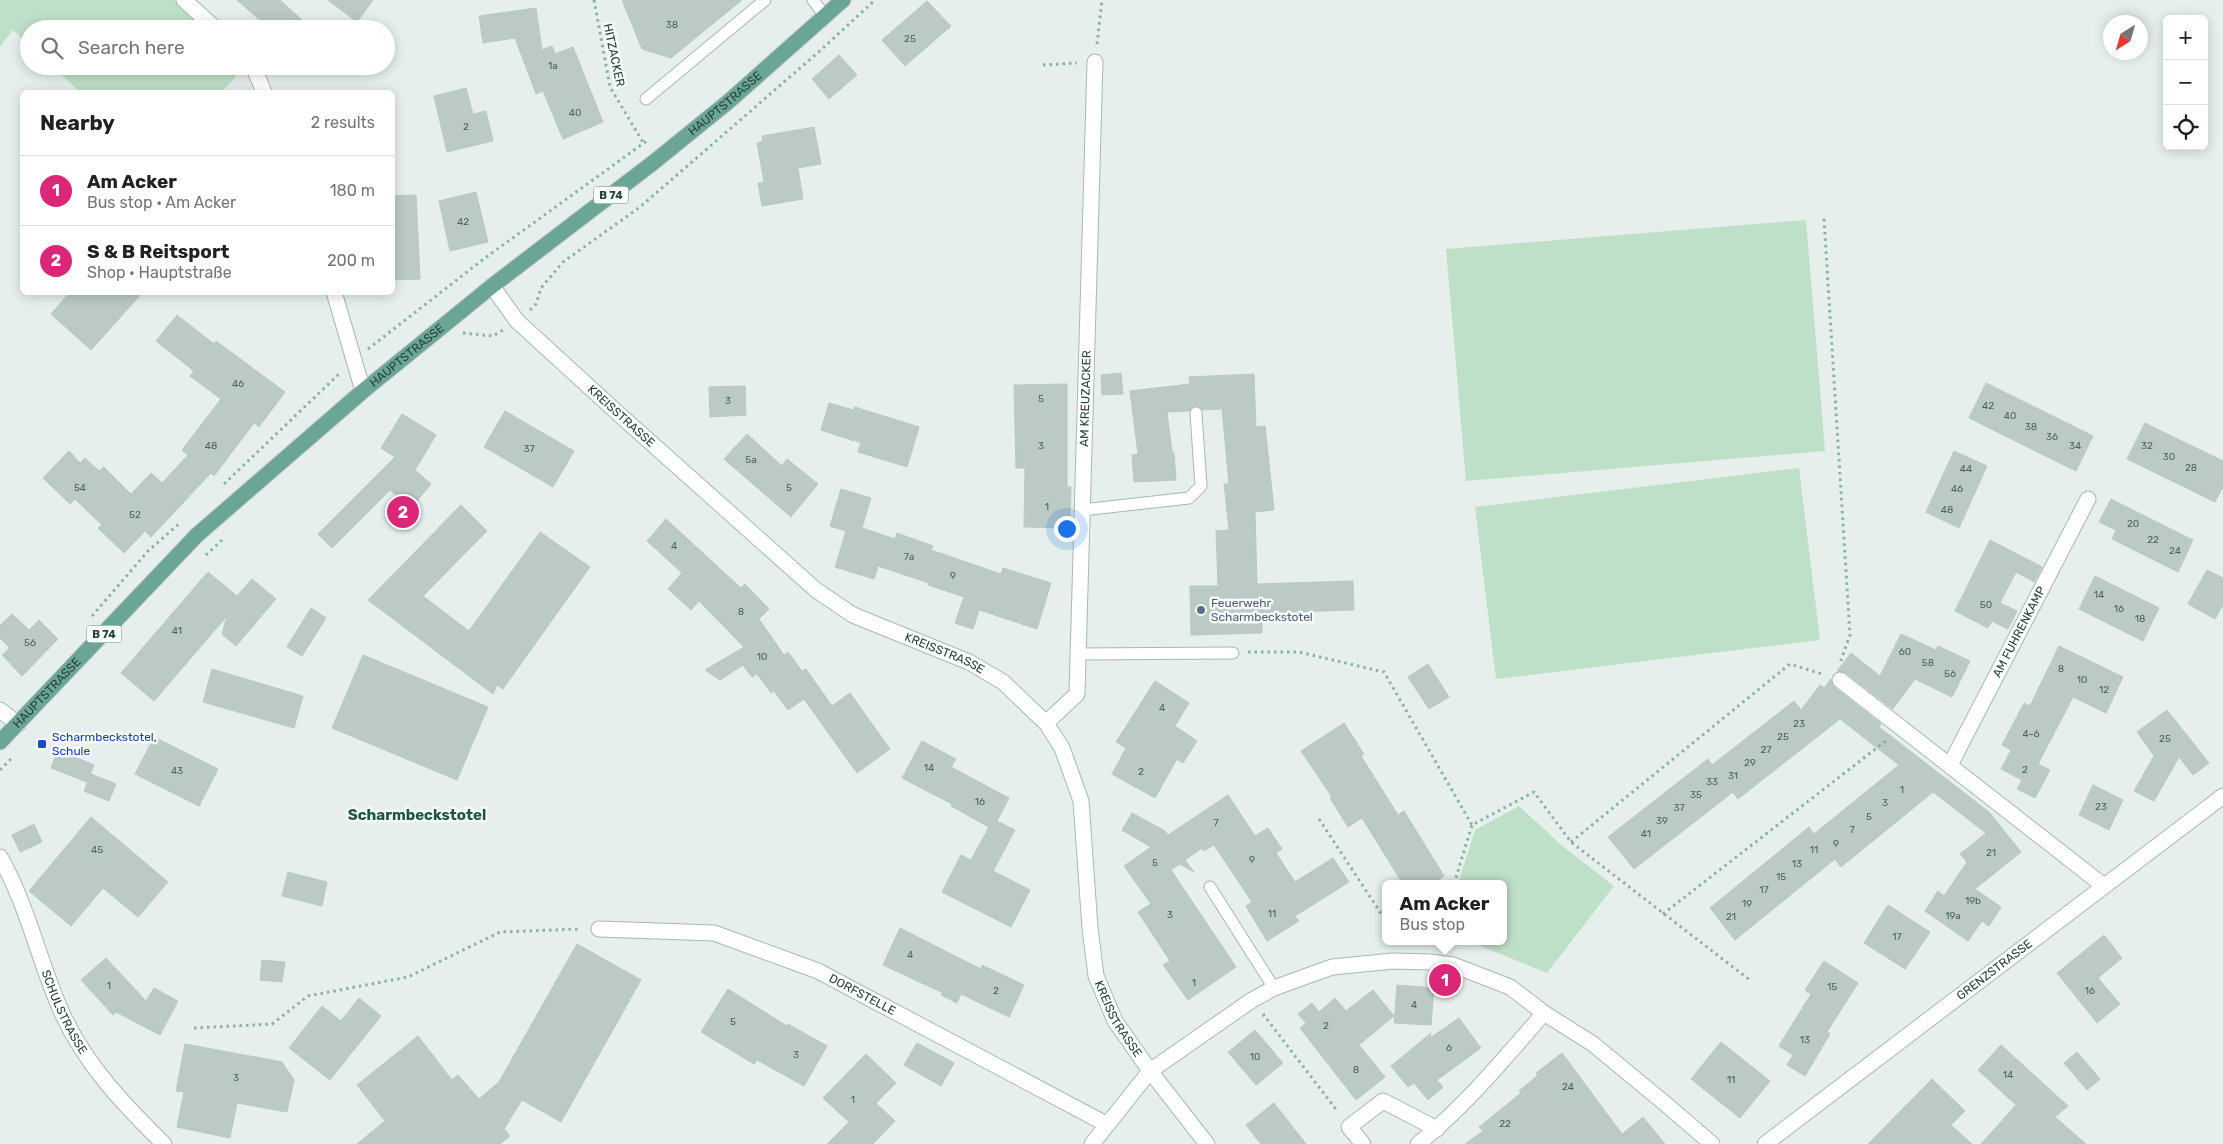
<!DOCTYPE html>
<meta charset="utf-8">
<style>
:root{--surface:#fff;--page:#f2f2f2;--text:#202124;--muted:#757577;--line:#e0e0e0;--accent:#db2777}
body{margin:0;font-family:Rubik,sans-serif;background:var(--page);color:var(--text)}
.controls{position:absolute;right:15px;top:15px;display:grid;overflow:hidden;border-radius:8px;box-shadow:0 2px 12px #0003}
.controls button{width:45px;height:45px;display:grid;place-items:center;padding:0;border:0;border-bottom:1px solid var(--line);background:var(--surface);color:var(--text);font:25px sans-serif}
.compass{position:absolute;left:2103px;top:15px;width:45px;height:45px;border-radius:50%;background:var(--surface);box-shadow:0 2px 12px #0003;rotate:217deg}
.you{position:absolute;left:1066px;top:528px;width:18px;height:18px;margin:-12px;border:4px solid #fff;border-radius:50%;background:#1a73e8;box-shadow:0 0 0 8px #1a73e833}
.badge{display:grid;place-items:center;width:32px;height:32px;border-radius:50%;background:var(--accent);color:#fff;font-size:16px;font-weight:700}
.pin{position:absolute;translate:-50% -50%;border:2px solid #fff;box-shadow:0 1px 5px #0006}
.popup{position:absolute;left:1382px;top:880px;width:125px;height:65px;box-sizing:border-box;display:grid;place-content:center;border-radius:8px;background:var(--surface);filter:drop-shadow(0 1px 4px #0005);font-size:16px;white-space:nowrap;color:var(--muted)}
.popup b{font-size:19px;color:var(--text)}
.popup::after{content:'';position:absolute;left:50%;top:100%;margin-left:-10px;border:10px solid transparent;border-top-color:var(--surface)}
.list{margin:0;padding:0;list-style:none}
h2{display:flex;justify-content:space-between;align-items:center;height:65px;margin:0;padding:0 20px;font-size:21px}
h2 small{font-size:16px;font-weight:400;color:var(--muted)}
.list li{display:grid;grid-template-columns:32px 1fr auto;gap:15px;align-items:center;box-sizing:border-box;height:70px;padding:0 20px;border-top:1px solid var(--line)}
.list b{display:block;font-size:19px;white-space:nowrap}
.list p{margin:0;font-size:16px;white-space:nowrap;color:var(--muted)}
.list em{font-size:16px;font-style:normal;color:var(--muted)}
.icon{flex:none;width:28px;height:28px;fill:none;stroke:currentColor;stroke-width:2;stroke-linecap:round;stroke-linejoin:round}
.map{position:relative;flex:none;width:2223px;height:1144px;overflow:hidden}
.search{position:absolute;background:var(--surface);box-shadow:0 2px 12px #0003;left:20px;top:20px;width:375px;height:55px;display:flex;align-items:center;gap:12px;box-sizing:border-box;padding:0 18px;border-radius:28px;color:var(--muted);font-size:19px}
.panel{position:absolute;background:var(--surface);box-shadow:0 2px 12px #0003;left:20px;top:90px;width:375px;height:205px;border-radius:8px}
.map>svg:first-child{display:block}
.green{fill:#bfe0c8}
.building{fill:#bbcac4;stroke:#b8c9c2}
.lines{fill:none;stroke-linecap:round;stroke-linejoin:round}
.lane-casing{stroke:#a8b8b2;stroke-width:13}
.street-casing{stroke:#a8b8b2;stroke-width:17}
.secondary-casing{stroke:#a4bbb3;stroke-width:17}
.primary-casing{stroke:#c2cac8;stroke-width:17}
.path{stroke:#86b3a5;stroke-width:3;stroke-dasharray:2.5 4;stroke-linecap:butt}
.lane{stroke:#fff;stroke-width:11}
.street{stroke:#fff;stroke-width:15}
.secondary{stroke:#fff;stroke-width:15}
.primary{stroke:#6aa596;stroke-width:15}
.service-dot{fill:#5c6f8a;stroke:#f7fbf9;stroke-width:2}
.transit-dot{fill:#1a4fb4;stroke:#f7fbf9;stroke-width:2}
.labels{text-anchor:middle;dominant-baseline:central;stroke-width:5;stroke-linejoin:round;paint-order:stroke}
.number-label{font-size:10px;fill:#4a645c}
.shield{fill:#f7fbf9;stroke:#637a73;stroke-width:1}
.shield-label{font-size:11px;font-weight:bold;fill:#24423a}
.street-label{font-size:12px;fill:#24423a;stroke:#f7fbf9}
.service-label{font-size:12px;fill:#4e5e75;stroke:#f7fbf9;text-anchor:start}
.transit-label{font-size:12px;fill:#164399;stroke:#f7fbf9;text-anchor:start}
.quarter-label{font-size:15px;font-weight:bold;fill:#1f5548;stroke:#f7fbf9}
</style>
<div class="map">
<svg width="2223" height="1144" viewBox="0 0 2223 1144">
<rect width="100%" height="100%" fill="#e6efeb"/>
<!-- green -->
<path class="green" d="M0 0H176L212 29H29V45L13 30 0 47Z
M52 66H245L222 92H80Z
M1806 220 1825 451 1466 481 1446 249Z
M1799 468 1820 640 1496 679 1475 507Z
M1519 806 1560 844 1614 886 1547 973 1469 941H1504V884H1458L1475 830Z"/>
<!-- building -->
<path class="building" d="M237 0H280L312 29H270Z
M328 0H373L357 22Z
M622 0H742L671 58 642 49Z
M927 1 951 26 905 66 882 40Z
M536 8 542 50 552 46 555 54 573 47 603 122 563 139 543 91 536 94 515 38 483 43 479 16Z
M839 55 857 75 829 99 812 79Z
M466 88 473 114 486 111 493 141 447 152 434 96Z
M814 127 821 164 798 168 803 199 762 206 758 183 764 182 757 143 763 141 762 136Z
M476 192 488 242 450 251 439 201Z
M416 195 420 279 392 280V196Z
M70 292H143L91 350 51 314Z
M177 315 214 344 216 341 285 392 259 427 254 423 214 476 211 473 151 537 145 531 124 553 98 528 102 525 75 499 70 504 43 478 69 451 80 463 85 458 99 471 104 467 131 494 151 473 162 483 188 455 182 450 221 399 190 376 194 371 156 341Z
M1121 373 1123 394 1102 395 1101 375Z
M1254 374 1256 427 1265 426 1274 510 1255 512 1257 584 1353 581 1354 610 1262 613V633L1191 635 1190 586H1218L1216 531 1229 530 1224 484H1229L1222 409 1203 410 1196 406 1189 411 1167 412 1172 452H1174L1176 480 1134 482 1132 455 1138 454 1130 391 1190 384 1189 377Z
M1986 383 2093 436 2076 471 1969 418Z
M1067 384V487H1071L1070 528 1024 527 1025 468H1016L1014 385Z
M745 386 746 415 710 417 709 387Z
M829 403 854 410 855 407 919 427 907 467 858 452 861 443 856 441 858 437 854 441 821 430Z
M505 411 574 451 553 487 484 447Z
M402 414 436 435 415 470 431 484 411 508 390 490 332 548 318 534 395 457 381 448Z
M2145 423 2223 461V487L2215 502 2127 459Z
M747 434 782 466 787 459 818 484 791 517 724 459Z
M1954 451 1987 466 1959 528 1926 512Z
M841 489 871 498 862 528 895 539 897 533 933 546 931 550 1001 574 1003 568 1051 583 1037 629 979 610 973 629 955 623 964 597 928 585 929 583 878 566 874 579 835 567 846 531 830 526Z
M2111 499 2193 540 2178 572 2112 539 2116 530 2099 522Z
M461 505 487 531 423 596 469 631 540 532 590 567 503 689 497 685 493 694 368 600Z
M666 519 741 588 745 584 769 609 759 619 784 655 788 652 802 671 806 669 832 706 850 693 890 749 857 773 804 699 788 710 774 691 771 693 757 674 752 677 743 665 720 680 705 670 744 647 699 601 691 610 668 589 682 573 647 541Z
M1990 540 2042 567 2034 582 2016 572 2000 603 2017 611 2008 629 1992 621 1988 628 1955 611Z
M2207 570 2223 578V605L2215 619 2188 604Z
M208 572 237 596 252 579 276 599 236 646 222 634 227 616 154 701 121 673Z
M2095 576 2159 608 2143 641 2079 609Z
M311 608 326 618 302 656 287 647Z
M12 614 29 630 39 620 58 639 22 676 2 655 10 648 0 638V625Z
M1901 634 1936 650 1938 646 1970 661 1952 697 1915 679 1893 709 1846 673 1837 671 1851 653 1880 676Z
M2059 646 2123 677 2106 713 2073 697 2038 764 2050 770 2035 798 2017 789 2022 780 2001 769 2011 750 2002 745 2024 703 2030 706Z
M363 655 488 707 457 780 332 728Z
M1428 664 1449 697 1429 709 1408 677Z
M212 669 303 696 294 728 203 702Z
M1831 679 1834 687 1881 724 1879 727 1989 812 2021 852 1975 889 2001 907 1989 926 1982 921 1968 941 1925 911 1938 891 1944 896 1967 862 1960 854 1986 833 1933 792 1841 867 1835 859 1735 940 1710 908 1809 827 1814 834 1899 765 1840 719 1738 799 1733 792 1634 869 1608 837 1708 759 1712 765 1794 701 1801 710 1820 685 1824 688Z
M1155 681 1189 703 1175 726 1197 741 1183 763 1177 759 1155 798 1112 774 1126 748 1116 742Z
M2167 710 2209 763 2193 775 2179 757 2154 801 2134 791 2154 756 2137 732Z
M1344 723 1364 754 1361 756 1398 815 1404 811 1444 876 1432 884H1403L1362 818 1348 827 1330 798 1332 797 1301 751Z
M154 737 218 769 199 806 135 774Z
M922 741 956 759 951 767 1009 798 997 821 1015 830 993 871 1030 890 1011 927 942 892 961 855 971 860 989 827 951 806 952 804 902 778Z
M58 750 94 765 87 782 51 768Z
M91 774 116 784 109 801 84 791Z
M2093 785 2123 800 2109 830 2079 815Z
M1228 795 1255 836 1268 828 1282 849 1276 853 1295 882 1333 858 1349 882 1295 916 1299 921 1267 941 1246 906 1252 902 1214 845 1204 851 1202 848 1185 860 1194 872 1180 864 1171 870 1236 967 1188 1000 1163 965 1170 961 1138 912 1151 904 1124 866 1151 847 1122 830 1132 813 1165 831 1168 835Z
M91 817 168 882 138 917 103 888 71 926 29 891Z
M34 824 42 842 20 852 12 835Z
M288 872 327 882 322 906 282 896Z
M1888 905 1930 932 1905 969 1864 943Z
M900 928 981 969 982 965 1024 985 1009 1017 961 994 957 1003 941 995 943 993 883 965Z
M2104 935 2122 958 2098 978 2120 1004 2097 1023 2057 973Z
M577 944 641 980 561 1122 522 1100 504 1129 510 1136 500 1144H357L385 1121 357 1085 418 1036 452 1080 458 1075 479 1099 499 1082Z
M106 958 146 1001 154 988 178 1001 160 1035 116 1012 113 1015 81 980Z
M262 960 285 962 282 982 260 980Z
M1824 961 1858 983 1827 1032 1830 1034 1805 1076 1787 1065 1793 1055 1779 1046 1811 994 1805 990Z
M1397 985 1434 988 1431 1025 1394 1023Z
M728 989 787 1026 788 1024 827 1046 804 1086 757 1060 754 1064 701 1032Z
M1373 990 1394 1016 1359 1045 1385 1077 1356 1100 1300 1028 1306 1023 1298 1014 1312 1003 1319 1012 1335 998 1346 1011Z
M359 998 381 1016 330 1080 289 1048 322 1006 341 1021Z
M1459 1018 1481 1048 1437 1080 1443 1087 1428 1100 1414 1083 1408 1087 1391 1066 1431 1033 1430 1038Z
M1255 1030 1283 1063 1256 1085 1228 1052Z
M1721 1042 1770 1081 1740 1118 1691 1079Z
M917 1043 954 1063 941 1086 904 1065Z
M185 1044 282 1062 294 1080 287 1112 237 1103 230 1138 177 1127 184 1092 176 1091Z
M2001 1045 2068 1106 2055 1117 2086 1144H1981L2016 1105 1978 1070Z
M2077 1052 2100 1079 2087 1090 2064 1063Z
M1562 1053 1622 1134 1643 1117 1665 1144H1465L1483 1131 1479 1127 1521 1093 1519 1091 1538 1075 1536 1073Z
M866 1054 896 1083 876 1103 895 1121 873 1144H827L849 1122 823 1098Z
M1932 1079 1965 1111 1951 1125 1972 1144H1868Z
M1274 1103 1306 1144H1261L1246 1125Z"/>
<g class="lines">
<defs>
<path id="lane" d="M813 0 825 16
M646 99 765 0
M1082 510 1189 498 1201 486 1196 413
M1078 654 1233 653
M1210 887 1274 988"/>
<g id="street">
<path d="M184 0 216 29"/>
<path d="M253 66 264 92"/>
<path d="M334 292 363 391"/>
<path d="M1840 680 2104 886"/>
<path d="M0 710 18 724"/>
<path id="s1" d="M1046 723 1077 694 1095 62"/>
<path id="s2" d="M1950 765 2088 499"/>
<path id="s3" d="M0 857C28 906 39 962 62 1013 85 1064 124 1105 164 1144"/>
<path id="s4" d="M599 929 714 933 818 971 1106 1124"/>
<path d="M1092 1144 1150 1071 1252 1000 1274 988 1332 967 1393 961 1430 962 1453 965 1510 987 1544 1013 1593 1044 1668 1106 1712 1144"/>
<path d="M1363 1144 1349 1127 1383 1101 1437 1129"/>
<path d="M1418 1144C1465 1106 1505 1058 1544 1013"/>
<path id="s5" d="M1765 1144 2223 796"/>
</g>
<g id="secondary">
<path id="s6" d="M492 286 517 321 621 416 816 590 853 615 969 662 1003 682 1046 723 1062 748 1081 801 1090 928 1096 976 1115 1021 1150 1071 1207 1144"/>
</g>
<g id="primary">
<path id="s7" d="M0 742 197 535 363 391 492 286 654 162 728 102 843 0"/>
</g>
</defs>
<!-- lane casing -->
<use href="#lane" class="lane-casing"/>
<!-- street casing -->
<use href="#street" class="street-casing"/>
<!-- secondary casing -->
<use href="#secondary" class="secondary-casing"/>
<!-- primary casing -->
<use href="#primary" class="primary-casing"/>
<!-- path -->
<path class="path" d="M594 0 610 87 644 144
M1097 44 1102 0
M1043 65 1077 63
M1824 219 1850 635 1840 663
M530 310 536 304 541 288 563 262 640 207 822 49 875 0
M463 333 493 336 503 330
M368 349 485 258 648 140
M224 484 339 374
M206 555 222 540
M92 616 148 551 180 523
M1248 652H1299L1384 672 1472 825
M0 770 12 758
M1319 819 1386 921
M1571 842 1790 664 1822 674
M1454 884 1472 825 1534 792 1571 842 1751 981
M1663 914 1887 740
M1263 1014 1338 1112
M194 1028 272 1024 308 996 408 977 500 932 581 929"/>
<!-- lane -->
<use href="#lane" class="lane"/>
<!-- street -->
<use href="#street" class="street"/>
<!-- secondary -->
<use href="#secondary" class="secondary"/>
<!-- primary -->
<use href="#primary" class="primary"/>
</g>
<!-- markers -->
<circle class="service-dot" cx="1201" cy="610" r="5"/>
<rect class="transit-dot" x="37" y="739" width="10" height="10" rx="2.5"/>
<g class="labels">
<!-- number labels -->
<g class="number-label">
<text x="672" y="25">38</text>
<text x="910" y="39">25</text>
<text x="553" y="66">1a</text>
<text x="575" y="113">40</text>
<text x="466" y="127">2</text>
<text x="463" y="222">42</text>
<text x="238" y="384">46</text>
<text x="1041" y="399">5</text>
<text x="728" y="401">3</text>
<text x="1988" y="406">42</text>
<text x="2010" y="416">40</text>
<text x="2031" y="427">38</text>
<text x="2052" y="437">36</text>
<text x="211" y="446">48</text>
<text x="1041" y="446">3</text>
<text x="2075" y="446">34</text>
<text x="2147" y="446">32</text>
<text x="529" y="449">37</text>
<text x="2169" y="457">30</text>
<text x="751" y="460">5a</text>
<text x="2191" y="468">28</text>
<text x="1966" y="469">44</text>
<text x="80" y="488">54</text>
<text x="789" y="488">5</text>
<text x="1957" y="489">46</text>
<text x="1047" y="507">1</text>
<text x="1947" y="510">48</text>
<text x="135" y="515">52</text>
<text x="2133" y="524">20</text>
<text x="2153" y="540">22</text>
<text x="674" y="546">4</text>
<text x="2175" y="551">24</text>
<text x="909" y="557">7a</text>
<text x="953" y="576">9</text>
<text x="2099" y="595">14</text>
<text x="1986" y="605">50</text>
<text x="2119" y="609">16</text>
<text x="741" y="612">8</text>
<text x="2140" y="619">18</text>
<text x="177" y="631">41</text>
<text x="30" y="643">56</text>
<text x="1905" y="652">60</text>
<text x="762" y="657">10</text>
<text x="1928" y="663">58</text>
<text x="2061" y="669">8</text>
<text x="1950" y="674">56</text>
<text x="2082" y="680">10</text>
<text x="2104" y="690">12</text>
<text x="1162" y="708">4</text>
<text x="1799" y="724">23</text>
<text x="2031" y="734">4-6</text>
<text x="1783" y="737">25</text>
<text x="2165" y="739">25</text>
<text x="1766" y="750">27</text>
<text x="1750" y="763">29</text>
<text x="929" y="768">14</text>
<text x="2025" y="770">2</text>
<text x="177" y="771">43</text>
<text x="1141" y="772">2</text>
<text x="1733" y="776">31</text>
<text x="1712" y="782">33</text>
<text x="1902" y="790">1</text>
<text x="1696" y="795">35</text>
<text x="980" y="802">16</text>
<text x="1885" y="803">3</text>
<text x="2101" y="807">23</text>
<text x="1679" y="808">37</text>
<text x="1869" y="817">5</text>
<text x="1662" y="821">39</text>
<text x="1216" y="823">7</text>
<text x="1852" y="830">7</text>
<text x="1646" y="834">41</text>
<text x="1836" y="844">9</text>
<text x="97" y="850">45</text>
<text x="1814" y="850">11</text>
<text x="1991" y="853">21</text>
<text x="1252" y="860">9</text>
<text x="1155" y="863">5</text>
<text x="1797" y="864">13</text>
<text x="1781" y="877">15</text>
<text x="1764" y="890">17</text>
<text x="1973" y="901">19b</text>
<text x="1747" y="904">19</text>
<text x="1272" y="914">11</text>
<text x="1170" y="915">3</text>
<text x="1953" y="916">19a</text>
<text x="1731" y="917">21</text>
<text x="1897" y="937">17</text>
<text x="910" y="955">4</text>
<text x="1194" y="983">1</text>
<text x="109" y="986">1</text>
<text x="1832" y="987">15</text>
<text x="996" y="991">2</text>
<text x="2090" y="991">16</text>
<text x="1414" y="1005">4</text>
<text x="733" y="1022">5</text>
<text x="1326" y="1026">2</text>
<text x="1805" y="1040">13</text>
<text x="1449" y="1048">6</text>
<text x="796" y="1055">3</text>
<text x="1255" y="1057">10</text>
<text x="1356" y="1070">8</text>
<text x="2008" y="1075">14</text>
<text x="236" y="1078">3</text>
<text x="1731" y="1080">11</text>
<text x="1568" y="1087">24</text>
<text x="853" y="1100">1</text>
<text x="1505" y="1124">22</text>
</g>
<!-- shield labels -->
<g class="shield">
<rect x="593.5" y="186.5" width="35" height="17" rx="4"/>
<rect x="86.5" y="625.5" width="35" height="17" rx="4"/>
</g>
<g class="shield-label">
<text x="611" y="195">B 74</text>
<text x="104" y="634">B 74</text>
</g>
<!-- street labels -->
<g class="street-label">
<text transform="translate(614 55) rotate(78)">HITZACKER</text>
<text stroke="none"><textPath href="#s7" startOffset="968">HAUPTSTRASSE</textPath></text>
<text stroke="none"><textPath href="#s7" startOffset="562">HAUPTSTRASSE</textPath></text>
<text stroke="none"><textPath href="#s1" startOffset="338">AM KREUZACKER</textPath></text>
<text stroke="none"><textPath href="#s6" startOffset="184">KREISSTRASSE</textPath></text>
<text stroke="none"><textPath href="#s2" startOffset="150">AM FUHRENKAMP</textPath></text>
<text stroke="none"><textPath href="#s6" startOffset="589">KREISSTRASSE</textPath></text>
<text stroke="none"><textPath href="#s7" startOffset="68">HAUPTSTRASSE</textPath></text>
<text stroke="none"><textPath href="#s5" startOffset="288">GRENZSTRASSE</textPath></text>
<text stroke="none"><textPath href="#s4" startOffset="276">DORFSTELLE</textPath></text>
<text stroke="none"><textPath href="#s3" startOffset="168">SCHULSTRASSE</textPath></text>
<text stroke="none"><textPath href="#s6" startOffset="1024">KREISSTRASSE</textPath></text>
</g>
<!-- service labels -->
<g class="service-label">
<text x="1211" y="603">Feuerwehr<tspan x="1211" dy="14">Scharmbeckstotel</tspan></text>
</g>
<!-- transit labels -->
<g class="transit-label">
<text x="52" y="737">Scharmbeckstotel,<tspan x="52" dy="14">Schule</tspan></text>
</g>
<!-- quarter labels -->
<g class="quarter-label">
<text x="417" y="815">Scharmbeckstotel</text>
</g>
</g>
</svg>
<div class="controls">
<button>+</button>
<button>−</button>
<button><svg class="icon" aria-label="locate" viewBox="0 0 24 24"><circle cx="12" cy="12" r="6"/><path d="M12 2v4M12 18v4M2 12h4M18 12h4"/></svg></button>
</div>
<svg class="compass" viewBox="-18 -18 36 36"><path d="M0-13l5 13h-10z" fill="#e53935"/><path d="M0 13l5-13h-10z" fill="#757577"/></svg>
<div class="you"></div>
<div class="pin badge" style="left:1445px;top:980px">1</div>
<div class="popup"><b>Am Acker</b>Bus stop</div>
<div class="pin badge" style="left:403px;top:512px">2</div>
<div class="search"><svg class="icon" aria-label="search" viewBox="0 0 24 24"><circle cx="10" cy="10" r="6"/><path d="M15 15l6 6"/></svg>Search here</div>
<section class="panel">
<h2>Nearby<small>2 results</small></h2>
<ul class="list">
<li><span class="badge">1</span><div><b>Am Acker</b><p>Bus stop · Am Acker</p></div><em>180 m</em></li>
<li><span class="badge">2</span><div><b>S &amp; B Reitsport</b><p>Shop · Hauptstraße</p></div><em>200 m</em></li>
</ul>
</section>
</div>
